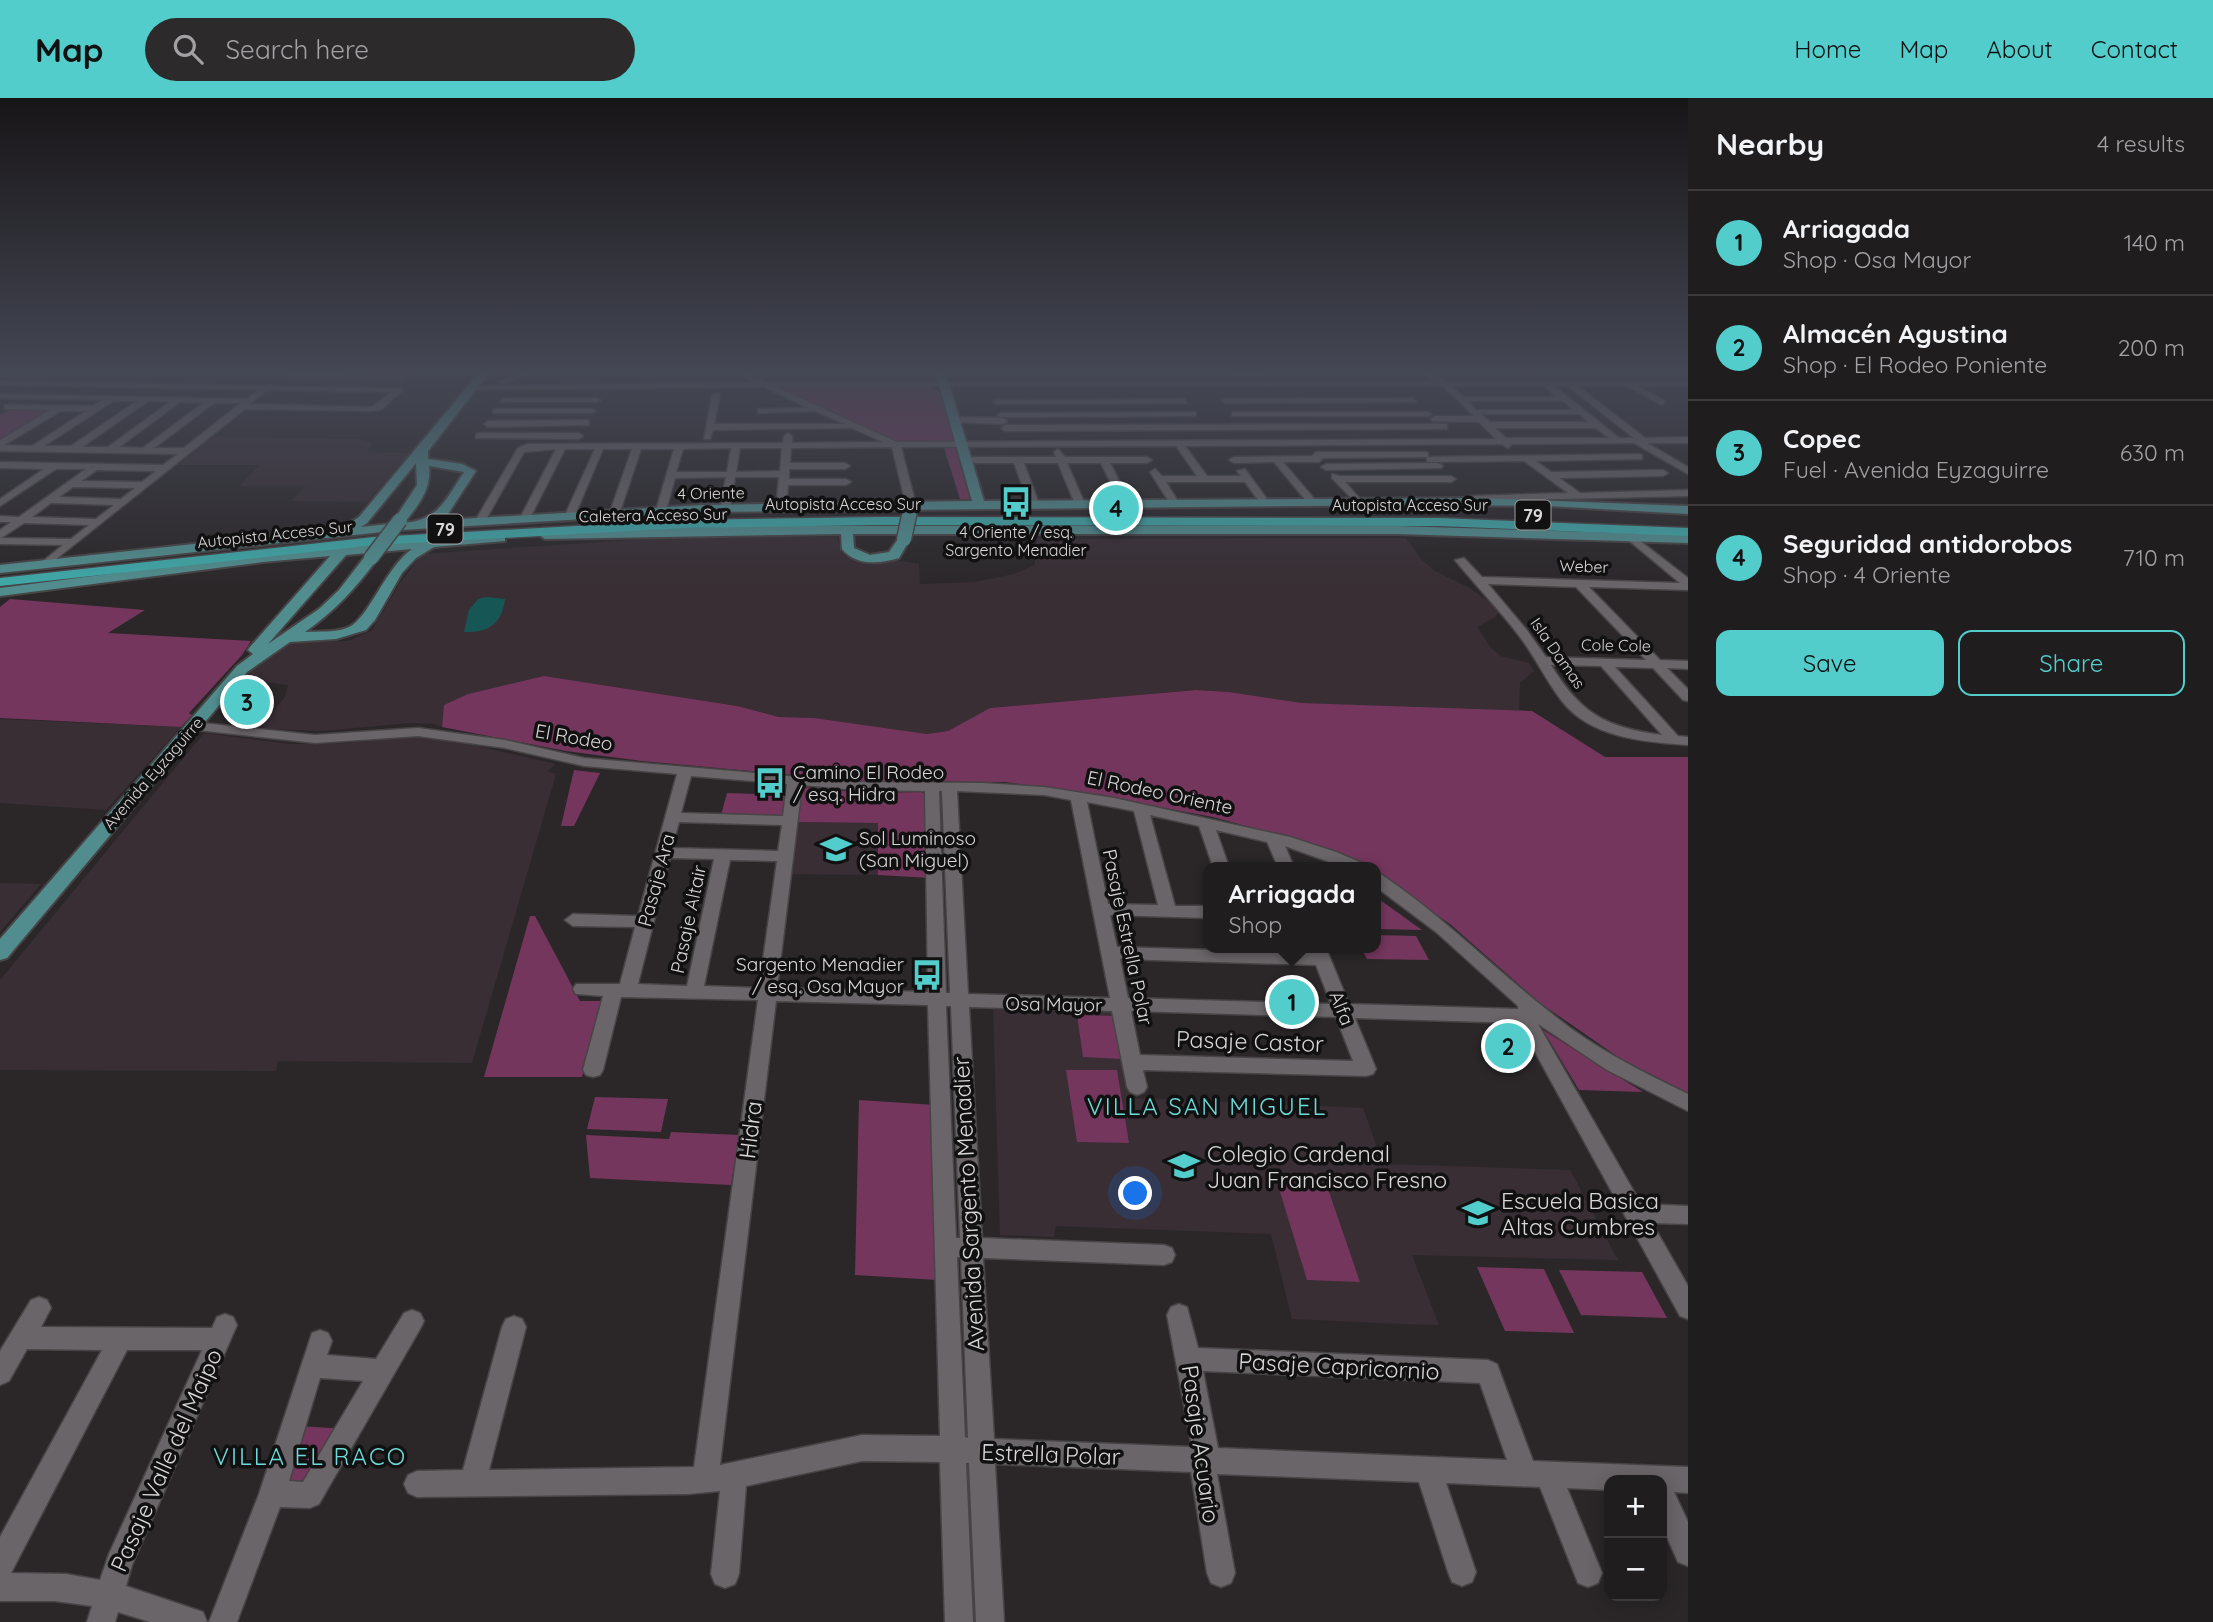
<!DOCTYPE html>
<meta charset="utf-8">
<style>
:root{--surface:#201d1f;--page:#2d2a2c;--text:#f1f3f6;--muted:#a2a2a4;--line:#3d3b3d;--accent:#52cdcc}
body{margin:0;font-family:Quicksand,sans-serif;background:var(--page);color:var(--text)}
.controls{position:absolute;right:21px;bottom:21px;display:grid;overflow:hidden;border-radius:14px;box-shadow:0 4px 18px #0003}
.controls button{width:63px;height:63px;display:grid;place-items:center;padding:0;border:0;border-bottom:2px solid var(--line);background:var(--surface);color:var(--text);font:35px sans-serif}
.you{position:absolute;left:1136px;top:1096px;width:24px;height:24px;margin:-18px;border:5px solid #fff;border-radius:50%;background:#1a73e8;box-shadow:0 0 0 10px #1a73e833}
.badge{display:grid;place-items:center;width:46px;height:46px;border-radius:50%;background:var(--accent);color:#111;font-size:23px;font-weight:700}
.pin{position:absolute;translate:-50% -50%;border:4px solid #fff;box-shadow:0 2px 7px #0006}
.popup{position:absolute;left:1203px;top:764px;width:178px;height:91px;box-sizing:border-box;display:grid;place-content:center;border-radius:14px;background:var(--surface);filter:drop-shadow(0 2px 5px #0005);font-size:23px;white-space:nowrap;color:var(--muted)}
.popup b{font-size:26px;color:var(--text)}
.popup::after{content:'';position:absolute;left:50%;top:100%;margin-left:-14px;border:14px solid transparent;border-top-color:var(--surface)}
.list{margin:0;padding:0;list-style:none}
h2{display:flex;justify-content:space-between;align-items:center;height:91px;margin:0;padding:0 28px;font-size:30px}
h2 small{font-size:23px;font-weight:400;color:var(--muted)}
.list li{display:grid;grid-template-columns:46px 1fr auto;gap:21px;align-items:center;box-sizing:border-box;height:105px;padding:0 28px;border-top:2px solid var(--line)}
.list b{display:block;font-size:26px;white-space:nowrap}
.list p{margin:0;font-size:23px;white-space:nowrap;color:var(--muted)}
.list em{font-size:23px;font-style:normal;color:var(--muted)}
.actions{display:flex;gap:14px;padding:21px 28px}
.actions a{flex:1;padding:16px 0;border:2px solid var(--accent);border-radius:14px;text-align:center;font-size:24px;color:var(--accent)}
.actions .main{background:var(--accent);color:#111}
.icon{flex:none;width:38px;height:38px;fill:none;stroke:currentColor;stroke-width:2;stroke-linecap:round;stroke-linejoin:round}
.map{position:relative;flex:none;width:1688px;height:1524px;overflow:hidden}
header{display:flex;align-items:center;gap:42px;box-sizing:border-box;height:98px;padding:0 35px;background:var(--accent);color:#111}
header strong{font-size:33px}
nav{display:flex;gap:38px;margin-inline-start:auto;font-size:24px}
.search{width:490px;height:63px;background:var(--page);display:flex;align-items:center;gap:18px;box-sizing:border-box;padding:0 24px;border-radius:38px;color:var(--muted);font-size:26px}
main{display:flex}
aside{flex:1;background:var(--surface)}
.map>svg:first-child{display:block}
.built{fill:#382e34}
.green{fill:#75365d}
.water{fill:#165756}
.lines{fill:none;stroke-linecap:round;stroke-linejoin:round}
.minor-casing{stroke:#474445;stroke-width:3}
.major-casing{stroke:#474445;stroke-width:4}
.highway-casing{stroke:#474445;stroke-width:3}
.minor{fill:#6a6568;fill-rule:evenodd}
.major{fill:#518d8e;fill-rule:evenodd}
.highway{fill:#40a8a8;fill-rule:evenodd}
.major-bridge-far1-casing{stroke:#474445;stroke-width:12;stroke-linecap:butt}
.major-bridge-casing{stroke:#474445;stroke-width:17;stroke-linecap:butt}
.major-bridge-far1{stroke:#518d8e;stroke-width:10}
.major-bridge{stroke:#518d8e;stroke-width:14}
.labels{text-anchor:middle;dominant-baseline:central;stroke-width:7;stroke-linejoin:round;paint-order:stroke}
.far-street-label{font-size:16px;fill:#dad7d8;stroke:#121111}
.far-poi-label{font-size:16px;fill:#dad7d8;stroke:#121111}
.shield{fill:#121111;stroke:#9e9c9c;stroke-width:2}
.shield-label{font-size:18px;font-weight:bold;fill:#dad7d8}
.street-label{font-size:19px;fill:#dad7d8;stroke:#121111}
.poi-label{font-size:19px;fill:#dad7d8;stroke:#121111;text-anchor:start}
.near-street-label{font-size:23px;fill:#dad7d8;stroke:#121111}
.near-poi-label{font-size:23px;fill:#dad7d8;stroke:#121111;text-anchor:start}
.near-neighbourhood-label{font-size:24px;letter-spacing:2px;fill:#6ddad9;stroke:#121111}
</style>
<header>
<strong>Map</strong>
<div class="search"><svg class="icon" aria-label="search" viewBox="0 0 24 24"><circle cx="10" cy="10" r="6"/><path d="M15 15l6 6"/></svg>Search here</div>
<nav><a>Home</a><a>Map</a><a>About</a><a>Contact</a></nav>
</header>
<main>
<div class="map">
<svg width="1688" height="1524" viewBox="0 0 1688 1524">
<rect width="100%" height="100%" fill="#2b2729"/>
<!-- built -->
<path class="built" d="M213 339 360 341 372 345 367 354 410 355 367 404 291 403 305 388H239L260 367H178Z
M676 439H837L842 456 854 462 872 465 895 462 919 466 920 486 975 484 1014 476 1035 467V446L1039 441 1406 440 1420 460 1435 473 1470 490 1500 512 1495 519 1477 529 1491 550 1501 558 1529 565 1534 573 1520 585 1519 614 1302 605 1229 594 1196 592 990 610 948 633 927 636 814 620 779 619 737 608 544 578 468 596 444 607 442 629 434 626 410 625 322 633 271 631 245 626 267 620 285 599 288 587 239 581 294 544 348 543 372 532 399 486 422 456Z
M0 621 181 629 106 712 0 705Z
M204 635 290 646 350 645 391 636 438 639 556 666 547 673 556 676 472 965 278 963 276 973 0 972V882Z
M797 724 879 725 878 777 791 776Z
M0 785 41 786 0 834Z
M993 910 1117 913 1133 1000 1363 1010 1383 1066 1570 1072 1618 1162 1412 1157 1439 1227 1404 1226 1292 1221 1271 1136 1056 1128 1054 1139 1000 1137Z"/>
<!-- green -->
<path class="green" d="M781 288H930L945 299 957 343 900 346 777 290Z
M13 311 54 312 0 343V317Z
M959 349 973 401H960L944 350Z
M10 501 145 512 108 535 251 543 242 557 189 615 192 617 181 629 0 620V509Z
M544 578 737 608 779 619 814 620 927 636 948 633 990 610 1196 592 1229 594 1302 605 1532 613 1605 659H1688V995L1621 961 1540 905 1450 826 1376 776V769H1366L1293 741 1213 719 1095 697 1005 684 857 683 642 663 566 653 442 629 444 607 468 596Z
M574 672 600 675 574 728H561Z
M801 689 866 695 921 694 927 697 931 780 878 777V725L797 724Z
M727 695 786 697 782 720 721 717Z
M1376 799 1422 832 1376 831Z
M530 818H535L580 903H602L582 979H484Z
M1376 837 1416 838 1429 862 1367 861 1361 850H1376Z
M1077 917 1114 918 1122 961 1083 959Z
M1543 932 1643 994 1579 992Z
M1066 972H1117L1129 1045 1077 1044Z
M595 999 668 1001 661 1034 587 1031Z
M859 1002 935 1007 938 1182 855 1177Z
M671 1034 739 1037 731 1087 590 1080 586 1037 669 1041Z
M1277 1084 1326 1085 1360 1184 1307 1182Z
M1477 1169 1544 1171 1574 1235 1505 1233Z
M1559 1172 1642 1174 1667 1220 1581 1217Z
M299 1328 346 1331 311 1391 279 1388Z"/>
<!-- water -->
<path class="water" d="M486 499 505 501C502 526 488 535 464 534L469 512 478 501Z"/>
<g class="lines">
<defs>
<path id="minor" d="M285 276 402 277 406 279 402 281 286 280 282 278Z
M521 276H533L502 286 498 284Z
M738 276H748L766 284H1436L1425 276H1434L1446 284H1688V288H1637L1665 303 1662 307 1627 288H1578L1645 340 1688 339V345H1647L1688 369V376L1634 345 1512 346 1508 350 1502 346 1185 348 1207 378H1241L1237 373 1245 371 1269 404 1261 406 1245 384H1166L1179 405 1174 408 1171 407 1150 374 1155 371 1162 378H1197L1176 348 901 349 916 407 911 410 906 407 892 349 791 350 790 365H845L850 368 845 371H789V381H846L851 384 846 387H788L786 410 781 413 776 410 779 379H735L730 411 725 414 720 411 726 379 675 380 666 412 661 415 656 412 674 351H641L620 414 615 417 610 414 632 351H603L575 417 570 420 565 417 595 351H565L530 420 525 423 520 420 556 351 524 354 484 425 475 423 518 350 528 346 783 345 784 338 788 335 792 338V345L883 344 852 330 713 332 710 341H704L712 297 716 295 720 297 714 326H845L815 313 758 315V311H761L808 310 764 289 472 292 468 290 472 288 754 284ZM811 288H1443L1474 318H1435L1431 321 1432 323 1479 324 1496 341 897 344 776 289ZM1452 288H1544L1557 299H1463ZM1554 288H1568L1634 340H1619ZM1468 303H1563L1573 312H1476ZM1481 316H1579L1589 324H1490ZM1495 330H1596L1609 340H1506ZM731 350 727 374H676L683 351ZM740 350H782L780 373 736 374Z
M1231 276H1267L1263 278H1235Z
M0 283 399 290 403 292 382 311 372 313 245 311 46 469 41 466 42 464 63 447 0 446V432L11 424H0V418L19 419 86 371H56L0 408V401L44 371 0 370V364L163 367 178 356 0 353V342L50 312 8 311H5V307L93 308 103 302 0 300V296L247 301 258 292 0 287ZM267 292 392 294 372 309 250 306ZM113 303H137L71 348H44ZM148 303 170 304 108 349H82ZM180 304 203 305 143 350 119 349ZM214 305H241L184 350H154ZM61 313H86L32 348 4 347ZM97 372 156 373 142 384 81 383ZM73 389 135 390 121 401 59 399ZM51 405 114 407 96 421 32 419ZM24 425 89 427 71 441 1 440Z
M503 300H597L601 302 597 304H500Z
M1413 300 1416 304 1225 305 1221 303 1225 301Z
M1184 301 1187 305 997 306 993 304 997 302Z
M496 311H592L596 313 592 315H493V311Z
M1193 314H1196V318L1001 319 997 317 1001 315Z
M1235 314H1428L1432 316 1428 318H1232V314Z
M955 319 1003 320 1007 323 1003 326 952 324 951 322Z
M586 322 589 323V327L488 329 484 326 488 323Z
M1444 326 1447 327V331L1005 333 1001 330 1005 327Z
M479 335H579L583 338 579 341 476 340V336Z
M1058 351 1065 359H1147L1152 362 1147 365H1110L1131 406 1126 409 1121 406 1101 365H1067L1085 406 1080 409 1075 406 1058 365H1024L1039 406 1034 409 1029 406 1014 365H967L962 362 967 359H1056L1054 354Z
M1316 354H1425L1428 355V359L1639 356 1642 357V361L1536 363 1551 374 1663 372 1668 375 1663 378 1559 380 1580 395 1688 392V398L1473 403 1468 400 1470 398 1568 395 1524 363 1430 364 1427 363V359L1323 360 1319 364H1283L1316 403 1311 406 1308 405 1274 364 1234 365 1229 362 1234 359 1312 358Z
M1438 365 1443 368 1441 370 1326 372 1321 369 1326 366Z
M1332 376 1340 378H1451L1456 381 1451 384H1345L1362 403 1357 406 1332 380Z
M1630 435 1688 480V492L1589 489 1660 562 1688 563V571L1667 570 1688 591V603L1683 602 1653 570 1615 569 1678 638 1688 639V647C1644 644 1590 640 1561 602 1546 582 1535 559 1520 539 1500 512 1476 488 1455 462L1464 460 1482 479 1680 485 1626 440 1625 438ZM1488 486 1576 489 1646 562 1546 559 1526 531ZM1551 567 1601 568 1662 637C1606 630 1580 615 1551 567Z
M193 624 315 637 418 630 505 642 584 660 857 684 982 685 1044 689 1114 700 1290 739 1336 754 1362 765 1364 769H1343L1285 748 1294 769H1278L1267 744 1216 732 1229 769H1213L1199 728 1150 717 1175 808H1208V820L1110 817 1117 849 1311 855 1310 850H1326L1349 906 1518 911V908L1436 834 1376 789V776L1382 777C1443 818 1493 870 1551 915 1592 949 1640 973 1688 996V1013L1607 972 1538 926 1641 1106 1688 1108V1126L1652 1125 1688 1188V1221L1680 1218 1519 925 1355 920 1376 971 1373 976 1366 978 1143 972 1147 989 1144 994 1137 997 1130 994 1127 989 1112 913 969 909 982 1140 1164 1147 1172 1150 1175 1157 1172 1164 1164 1167 983 1160 994 1341 1192 1349 1167 1217 1171 1209 1179 1206 1187 1209 1198 1250 1488 1262 1497 1266 1533 1363 1688 1369V1395L1674 1394 1688 1424V1468L1678 1464 1662 1428V1382H1609V1392L1567 1390 1602 1475 1598 1485 1588 1489 1578 1485 1540 1389 1446 1385 1476 1474 1472 1484 1462 1488 1452 1484 1448 1474 1419 1384 1217 1376 1235 1475 1231 1485 1221 1489 1211 1485 1207 1475 1191 1374 995 1366 1004 1524H976L969 1365H966L973 1524H945L940 1364 862 1363 746 1388 739 1476 735 1486 725 1490 715 1486 711 1476 720 1393 688 1396 417 1399 408 1395 404 1386 408 1377 417 1373 463 1372 502 1229 506 1221 514 1218 522 1221 526 1229 489 1372 694 1369 758 902 621 899 603 972 600 977 593 979 586 977 583 972 603 898 576 896 573 891 576 886H620L635 829 573 828 565 822 573 816 638 818 677 676 584 668 505 650 418 638 315 645 188 631 186 628ZM691 678 787 686 783 718 681 715ZM802 687 857 692 925 693 928 894 777 890ZM939 693H942L950 895H946ZM957 693 1044 697 1071 702 1110 900 968 896ZM1087 704 1134 713 1158 807 1108 806ZM679 724 782 727 778 753 672 750ZM670 760 714 761 687 888 638 886ZM730 762 777 763 759 890 704 888ZM1120 861 1316 867 1331 906 1128 900ZM776 903 928 907 940 1338 862 1337 720 1367ZM946 908H951L960 1140H956ZM1131 913 1336 919 1353 963 1140 957ZM957 1159H961L968 1340 965 1339ZM1203 1273 1480 1285 1507 1362 1218 1350Z
M39 1199 47 1202 51 1210 41 1229 212 1230 217 1219 225 1216 233 1219 237 1227 132 1467 126 1488 203 1514 207 1524H150L118 1514 115 1524H87L92 1508 55 1503H0V1439L102 1252 27 1251 9 1283 0 1287V1253L31 1202ZM127 1252H202L109 1456 100 1482 66 1476 11 1475Z
M412 1212 420 1215 424 1223 420 1231 319 1406 310 1410 280 1409 237 1524H209L259 1396 312 1235 320 1232 328 1235 332 1243 327 1257 376 1261 404 1215ZM320 1280 363 1283 303 1384 289 1383Z"/>
<path id="major" d="M478 276H488L428 353V361L462 366 476 373 446 419 441 422 703 407 972 403 936 276H946L984 403 1478 400 1688 408V416L1548 408 1408 407 703 414 401 432 0 475V467L342 430 359 419ZM416 365 417 387 394 422 398 425 361 429 367 425ZM429 368 464 374C446 401 439 422 404 425 417 409 432 391 429 368Z
M759 428H1396L1688 437V445L1396 436H853L854 450 870 457 889 454 900 438H908L910 441 899 460C879 466 856 468 842 451L841 436 545 441 539 437 545 433Z
M501 436 505 437V443L434 449 416 460 402 475 375 522 366 532 336 541 290 544 247 574 7 860 0 862V841L237 568 253 556 248 552 250 549 330 458 263 464 0 498V490L263 456ZM412 451C386 469 368 521 349 529 336 535 319 533 305 534 335 513 356 490 378 460L376 457H366L339 492 319 511 268 546 346 457Z"/>
<path id="highway" d="M880 419 1439 420 1688 430V438L1439 428 880 427 684 430 374 447 0 488V480L374 439 684 422Z"/>
</defs>
<!-- minor casing -->
<use href="#minor" class="minor-casing"/>
<!-- major casing -->
<use href="#major" class="major-casing"/>
<!-- highway casing -->
<use href="#highway" class="highway-casing"/>
<!-- minor -->
<use href="#minor" class="minor"/>
<!-- major -->
<use href="#major" class="major"/>
<!-- highway -->
<use href="#highway" class="highway"/>
<defs>
<path id="major-bridge-far1" d="M910 415 911 410"/>
<path id="major-bridge" d="M904 441 910 413
M371 460 400 422"/>
</defs>
<!-- major-bridge-far1 casing -->
<use href="#major-bridge-far1" class="major-bridge-far1-casing"/>
<!-- major-bridge casing -->
<use href="#major-bridge" class="major-bridge-casing"/>
<!-- major-bridge-far1 -->
<use href="#major-bridge-far1" class="major-bridge-far1"/>
<!-- major-bridge -->
<use href="#major-bridge" class="major-bridge"/>
</g>
<!-- sky -->
<linearGradient id="sky" x2="0" y2="1"><stop stop-color="#181517"/><stop offset="0.56" stop-color="#444754"/><stop offset="1" stop-color="#444754" stop-opacity="0"/></linearGradient>
<rect width="1688" height="489" fill="url(#sky)"/>
<!-- icons -->
<defs>
<symbol id="bus-bare" viewBox="-9 -9 18 18"><path d="M-5-6H5V4H4V6H2V4H-2V6H-4V4H-5ZM-3.5-4V0h7V-4ZM-3.5 1.2v1.5H-2V1.2ZM2 1.2v1.5H3.5V1.2Z" fill="#52cdcc" stroke="#121111" stroke-width="2.5" paint-order="stroke"/></symbol>
<symbol id="school-bare" viewBox="-9 -9 18 18"><path d="M0-5L7-2L0 1L-7-2ZM-4 1L0 2.5L4 1V4Q0 6-4 4Z" fill="#52cdcc" stroke="#121111" stroke-width="2.5" paint-order="stroke"/></symbol>
</defs>
<g fill-rule="evenodd">
<use href="#bus-bare" x="994" y="382" width="44" height="44"/>
<use href="#bus-bare" x="748" y="663" width="44" height="44"/>
<use href="#school-bare" x="814" y="729" width="44" height="44"/>
<use href="#bus-bare" x="905" y="855" width="44" height="44"/>
<use href="#school-bare" x="1162" y="1046" width="44" height="44"/>
<use href="#school-bare" x="1456" y="1093" width="44" height="44"/>
</g>
<g class="labels">
<!-- far-street labels -->
<g class="far-street-label">
<text transform="translate(711 395) rotate(-1)">4 Oriente</text>
<text x="843" y="406">Autopista Acceso Sur</text>
<text x="1410" y="407">Autopista Acceso Sur</text>
<text transform="translate(653 417) rotate(-1)">Caletera Acceso Sur</text>
<text transform="translate(275 436) rotate(-6)">Autopista Acceso Sur</text>
<text transform="translate(1584 468) rotate(2)">Weber</text>
<text transform="translate(1616 547) rotate(1)">Cole Cole</text>
<text transform="translate(1558 555) rotate(55)">Isla Damas</text>
<text transform="translate(153 675) rotate(-49)">Avenida Eyzaguirre</text>
</g>
<!-- far-poi labels -->
<g class="far-poi-label">
<text x="1016" y="434">4 Oriente / esq.<tspan x="1016" dy="18">Sargento Menadier</tspan></text>
</g>
<!-- shield labels -->
<g class="shield">
<rect x="1515.5" y="402.5" width="35" height="29" rx="5"/>
<rect x="427.5" y="416.5" width="35" height="29" rx="5"/>
</g>
<g class="shield-label">
<text x="1533" y="417">79</text>
<text x="445" y="431">79</text>
</g>
<!-- street labels -->
<g class="street-label">
<text transform="translate(574 639) rotate(10)">El Rodeo</text>
<text transform="translate(1160 694) rotate(12)">El Rodeo Oriente</text>
<text transform="translate(656 782) rotate(-75)">Pasaje Ara</text>
<text transform="translate(688 821) rotate(-78)">Pasaje Altair</text>
<text transform="translate(1128 839) rotate(78)">Pasaje Estrella Polar</text>
<text transform="translate(1054 906) rotate(1)">Osa Mayor</text>
<text transform="translate(1342 910) rotate(68)">Alfa</text>
</g>
<!-- poi labels -->
<g class="poi-label">
<text x="793" y="674">Camino El Rodeo<tspan x="793" dy="22">/ esq. Hidra</tspan></text>
<text x="859" y="740">Sol Luminoso<tspan x="859" dy="22">(San Miguel)</tspan></text>
<text x="904" y="866" text-anchor="end">Sargento Menadier<tspan x="904" dy="22">/ esq. Osa Mayor</tspan></text>
</g>
<!-- near-street labels -->
<g class="near-street-label">
<text transform="translate(1250 943) rotate(2)">Pasaje Castor</text>
<text transform="translate(750 1032) rotate(-83)">Hidra</text>
<text transform="translate(968 1106) rotate(-93)">Avenida Sargento Menadier</text>
<text transform="translate(1339 1268) rotate(3)">Pasaje Capricornio</text>
<text transform="translate(1201 1346) rotate(82)">Pasaje Acuario</text>
<text transform="translate(1051 1356) rotate(2)">Estrella Polar</text>
<text transform="translate(166 1362) rotate(-66)">Pasaje Valle del Maipo</text>
</g>
<!-- near-poi labels -->
<g class="near-poi-label">
<text x="1207" y="1055">Colegio Cardenal<tspan x="1207" dy="26">Juan Francisco Fresno</tspan></text>
<text x="1501" y="1102">Escuela Basica<tspan x="1501" dy="26">Altas Cumbres</tspan></text>
</g>
<!-- near-neighbourhood labels -->
<g class="near-neighbourhood-label">
<text x="1207" y="1008">VILLA SAN MIGUEL</text>
<text x="310" y="1358">VILLA EL RACO</text>
</g>
</g>
</svg>
<div class="controls">
<button>+</button>
<button>−</button>
</div>
<div class="you"></div>
<div class="pin badge" style="left:1292px;top:904px">1</div>
<div class="popup"><b>Arriagada</b>Shop</div>
<div class="pin badge" style="left:1508px;top:948px">2</div>
<div class="pin badge" style="left:247px;top:604px">3</div>
<div class="pin badge" style="left:1116px;top:410px">4</div>
</div>
<aside>
<h2>Nearby<small>4 results</small></h2>
<ul class="list">
<li><span class="badge">1</span><div><b>Arriagada</b><p>Shop · Osa Mayor</p></div><em>140 m</em></li>
<li><span class="badge">2</span><div><b>Almacén Agustina</b><p>Shop · El Rodeo Poniente</p></div><em>200 m</em></li>
<li><span class="badge">3</span><div><b>Copec</b><p>Fuel · Avenida Eyzaguirre</p></div><em>630 m</em></li>
<li><span class="badge">4</span><div><b>Seguridad antidorobos</b><p>Shop · 4 Oriente</p></div><em>710 m</em></li>
</ul>
<div class="actions"><a class="main">Save</a><a>Share</a></div>
</aside>
</main>
